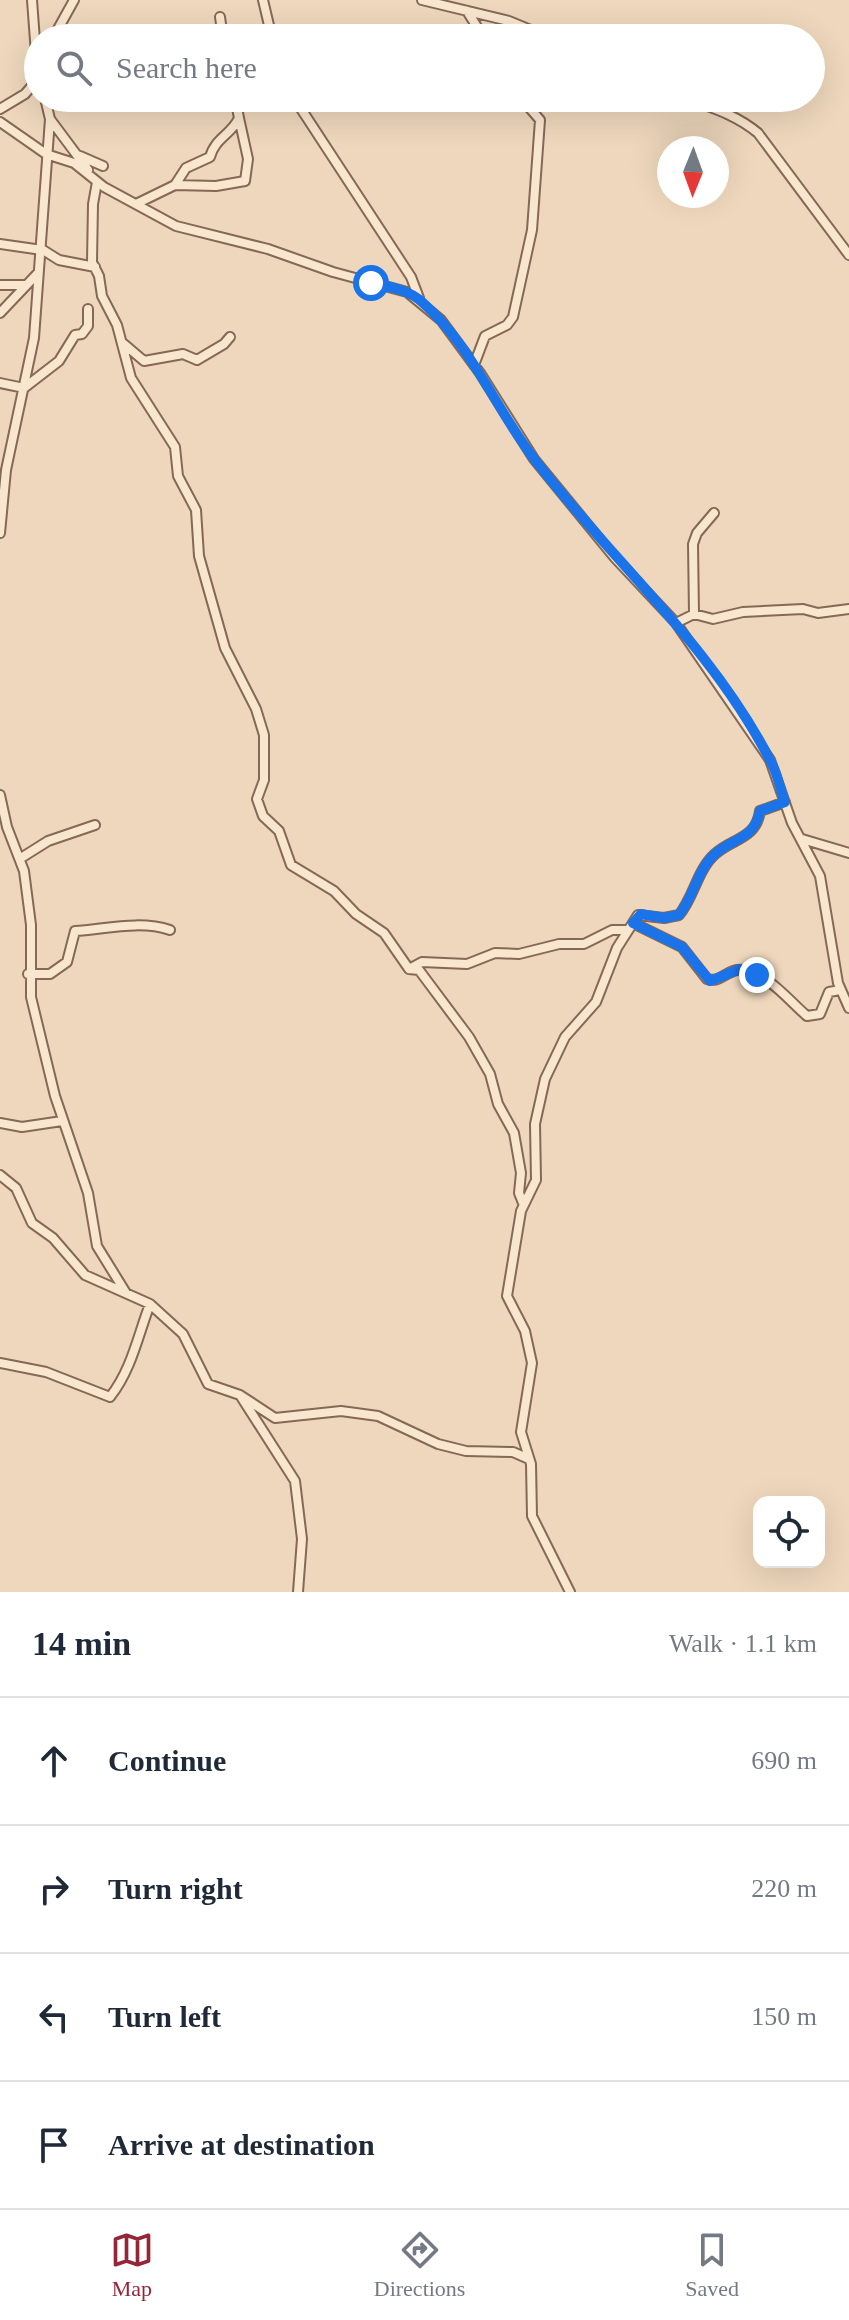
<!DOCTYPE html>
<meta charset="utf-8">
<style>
:root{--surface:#fff;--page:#f2f2f3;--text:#1f2937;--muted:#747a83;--line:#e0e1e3;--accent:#942637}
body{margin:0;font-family:"Times New Roman",serif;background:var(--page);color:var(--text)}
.controls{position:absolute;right:24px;bottom:24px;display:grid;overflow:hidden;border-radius:16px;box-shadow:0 8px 32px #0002}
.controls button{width:72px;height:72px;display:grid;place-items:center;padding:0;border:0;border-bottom:2px solid var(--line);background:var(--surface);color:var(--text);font:40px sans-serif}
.compass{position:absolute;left:657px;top:136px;width:72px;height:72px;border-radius:50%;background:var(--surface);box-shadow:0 8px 32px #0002;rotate:181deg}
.stop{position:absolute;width:24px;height:24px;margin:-18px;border:6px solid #1a73e8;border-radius:50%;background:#fff}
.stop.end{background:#1a73e8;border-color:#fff;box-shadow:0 2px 8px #0008}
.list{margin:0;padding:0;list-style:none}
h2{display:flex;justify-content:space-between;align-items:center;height:104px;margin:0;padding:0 32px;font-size:34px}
h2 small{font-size:26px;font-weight:400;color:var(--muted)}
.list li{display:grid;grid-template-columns:52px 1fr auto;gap:24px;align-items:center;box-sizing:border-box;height:128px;padding:0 32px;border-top:2px solid var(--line)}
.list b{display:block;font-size:30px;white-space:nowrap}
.list em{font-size:26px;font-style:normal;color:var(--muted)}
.icon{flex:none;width:44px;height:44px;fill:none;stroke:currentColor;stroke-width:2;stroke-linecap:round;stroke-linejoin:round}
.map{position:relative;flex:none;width:849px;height:1592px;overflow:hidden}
.search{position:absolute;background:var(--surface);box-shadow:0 8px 32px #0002;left:24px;right:24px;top:24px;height:88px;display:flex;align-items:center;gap:20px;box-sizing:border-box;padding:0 28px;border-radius:44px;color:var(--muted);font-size:30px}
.sheet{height:616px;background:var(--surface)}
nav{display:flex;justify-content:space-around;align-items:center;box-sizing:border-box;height:112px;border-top:2px solid var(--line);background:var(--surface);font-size:22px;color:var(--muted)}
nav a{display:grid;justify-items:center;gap:4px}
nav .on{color:var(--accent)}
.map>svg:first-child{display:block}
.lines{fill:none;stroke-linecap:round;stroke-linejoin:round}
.street-casing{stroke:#856856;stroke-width:12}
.street{stroke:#f9e6cf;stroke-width:8}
.route{stroke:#1a73e8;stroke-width:10}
</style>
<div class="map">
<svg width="849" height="1592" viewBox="0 0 849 1592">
<rect width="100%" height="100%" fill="#eed7bc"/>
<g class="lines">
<defs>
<path id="street" d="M32 0 38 81
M263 0 272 38
M422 0 509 21 550 38
M467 11 484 38
M220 17 223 38
M53 38 74 0
M294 98 411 277 419 298
M685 98C712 108 735 114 758 133L849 255
M0 109 25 94 37 80
M50 119 88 170
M0 122 46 154 74 163 104 187 176 226 268 249 333 272 407 292 441 320 480 373 534 459 615 558 676 623 770 760 792 823 820 876 838 983 849 1008
M80 156 103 166
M97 182 93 204 92 262 99 276 102 296 117 325 131 378 175 447 178 476 196 510 199 556 225 648 256 709 264 735V780L257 799 263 816 279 831 291 865 334 891 356 914 384 933 409 969 419 970 469 1037 490 1074 498 1104 514 1133 521 1173 519 1193 523 1203
M175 185 216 186 245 181 248 159 239 118
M136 204 175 185 186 168 210 157C215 138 231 135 239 118L235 98
M0 244 42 250
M41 253 43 250 59 260 95 267
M0 285H24
M0 313 38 273
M124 344 144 361 183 354 197 360 224 344 230 337
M474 365 485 336 507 325 513 317 532 230 540 120 521 98
M0 383 24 388 59 361 75 335 82 334 88 326V309
M0 533 6 470 34 338 50 119 45 98
M694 614 693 544 697 533 714 513
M676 623 694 614 713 619 743 612 803 609 818 613 849 609
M0 795 7 827 24 871 31 925V997L55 1096 88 1193 97 1246 126 1293
M802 839 849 853
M21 858 48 841 95 825
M633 923 682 947 707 979C720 983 725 972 737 970 762 966 790 1002 807 1016L820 1014 829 992 840 990
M409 969 422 962 467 964 495 953 519 954 559 944H584L612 930H626
M28 974H50L67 962 75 931C106 929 140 920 170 930
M0 1123 22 1127 62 1121
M0 1175 16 1188 32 1223 53 1238 85 1275 150 1304 183 1334 208 1384 240 1395 295 1481 302 1539 298 1592
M0 1363 46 1372 110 1397C132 1369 138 1335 150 1304
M240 1395 275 1418 341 1411 378 1416 438 1444 466 1451 513 1452 529 1459
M570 1592 532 1516 531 1464 521 1432 532 1363 525 1331 507 1296 521 1211 536 1180 535 1124 545 1079 565 1037 596 1002 617 948 638 915 664 918 679 915C694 897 697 870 715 854 733 838 756 839 760 811L785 802"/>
</defs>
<!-- street casing -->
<use href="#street" class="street-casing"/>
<!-- street -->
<use href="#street" class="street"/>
</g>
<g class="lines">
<!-- route -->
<path class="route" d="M371 283C389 287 408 289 422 302 472 346 495 408 535 460 612 561 713 647 771 762 778 775 780 789 785 802L760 811C755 839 733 838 715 854 697 870 694 897 679 915L664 918 641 914 633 923 682 947 710 981 740 969 757 975"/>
</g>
</svg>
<div class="controls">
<button><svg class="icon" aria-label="locate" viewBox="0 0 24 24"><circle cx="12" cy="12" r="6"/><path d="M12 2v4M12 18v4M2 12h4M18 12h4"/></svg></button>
</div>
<svg class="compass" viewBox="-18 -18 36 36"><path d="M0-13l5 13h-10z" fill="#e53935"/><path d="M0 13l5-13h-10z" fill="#747a83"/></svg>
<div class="stop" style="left:371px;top:283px"></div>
<div class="stop end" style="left:757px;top:975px"></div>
<div class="search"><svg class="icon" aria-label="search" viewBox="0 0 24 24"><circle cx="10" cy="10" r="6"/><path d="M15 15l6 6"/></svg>Search here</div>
</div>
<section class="sheet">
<h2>14 min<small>Walk · 1.1 km</small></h2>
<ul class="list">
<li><svg class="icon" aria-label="ahead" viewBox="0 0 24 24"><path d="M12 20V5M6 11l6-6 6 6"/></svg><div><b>Continue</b></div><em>690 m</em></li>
<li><svg class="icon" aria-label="right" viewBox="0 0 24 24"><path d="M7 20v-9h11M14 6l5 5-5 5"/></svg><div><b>Turn right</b></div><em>220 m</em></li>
<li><svg class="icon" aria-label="left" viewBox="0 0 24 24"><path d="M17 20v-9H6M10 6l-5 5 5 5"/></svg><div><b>Turn left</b></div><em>150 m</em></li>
<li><svg class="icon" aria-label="arrive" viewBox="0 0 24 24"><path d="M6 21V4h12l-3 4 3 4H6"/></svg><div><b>Arrive at destination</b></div></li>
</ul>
</section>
<nav>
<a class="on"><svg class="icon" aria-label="map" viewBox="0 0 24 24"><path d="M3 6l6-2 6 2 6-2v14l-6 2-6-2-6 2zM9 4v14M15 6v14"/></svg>Map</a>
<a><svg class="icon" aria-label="directions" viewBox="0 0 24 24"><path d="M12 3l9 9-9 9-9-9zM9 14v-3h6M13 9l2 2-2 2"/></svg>Directions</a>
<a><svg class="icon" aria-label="saved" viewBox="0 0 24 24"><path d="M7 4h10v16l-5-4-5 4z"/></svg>Saved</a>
</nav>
